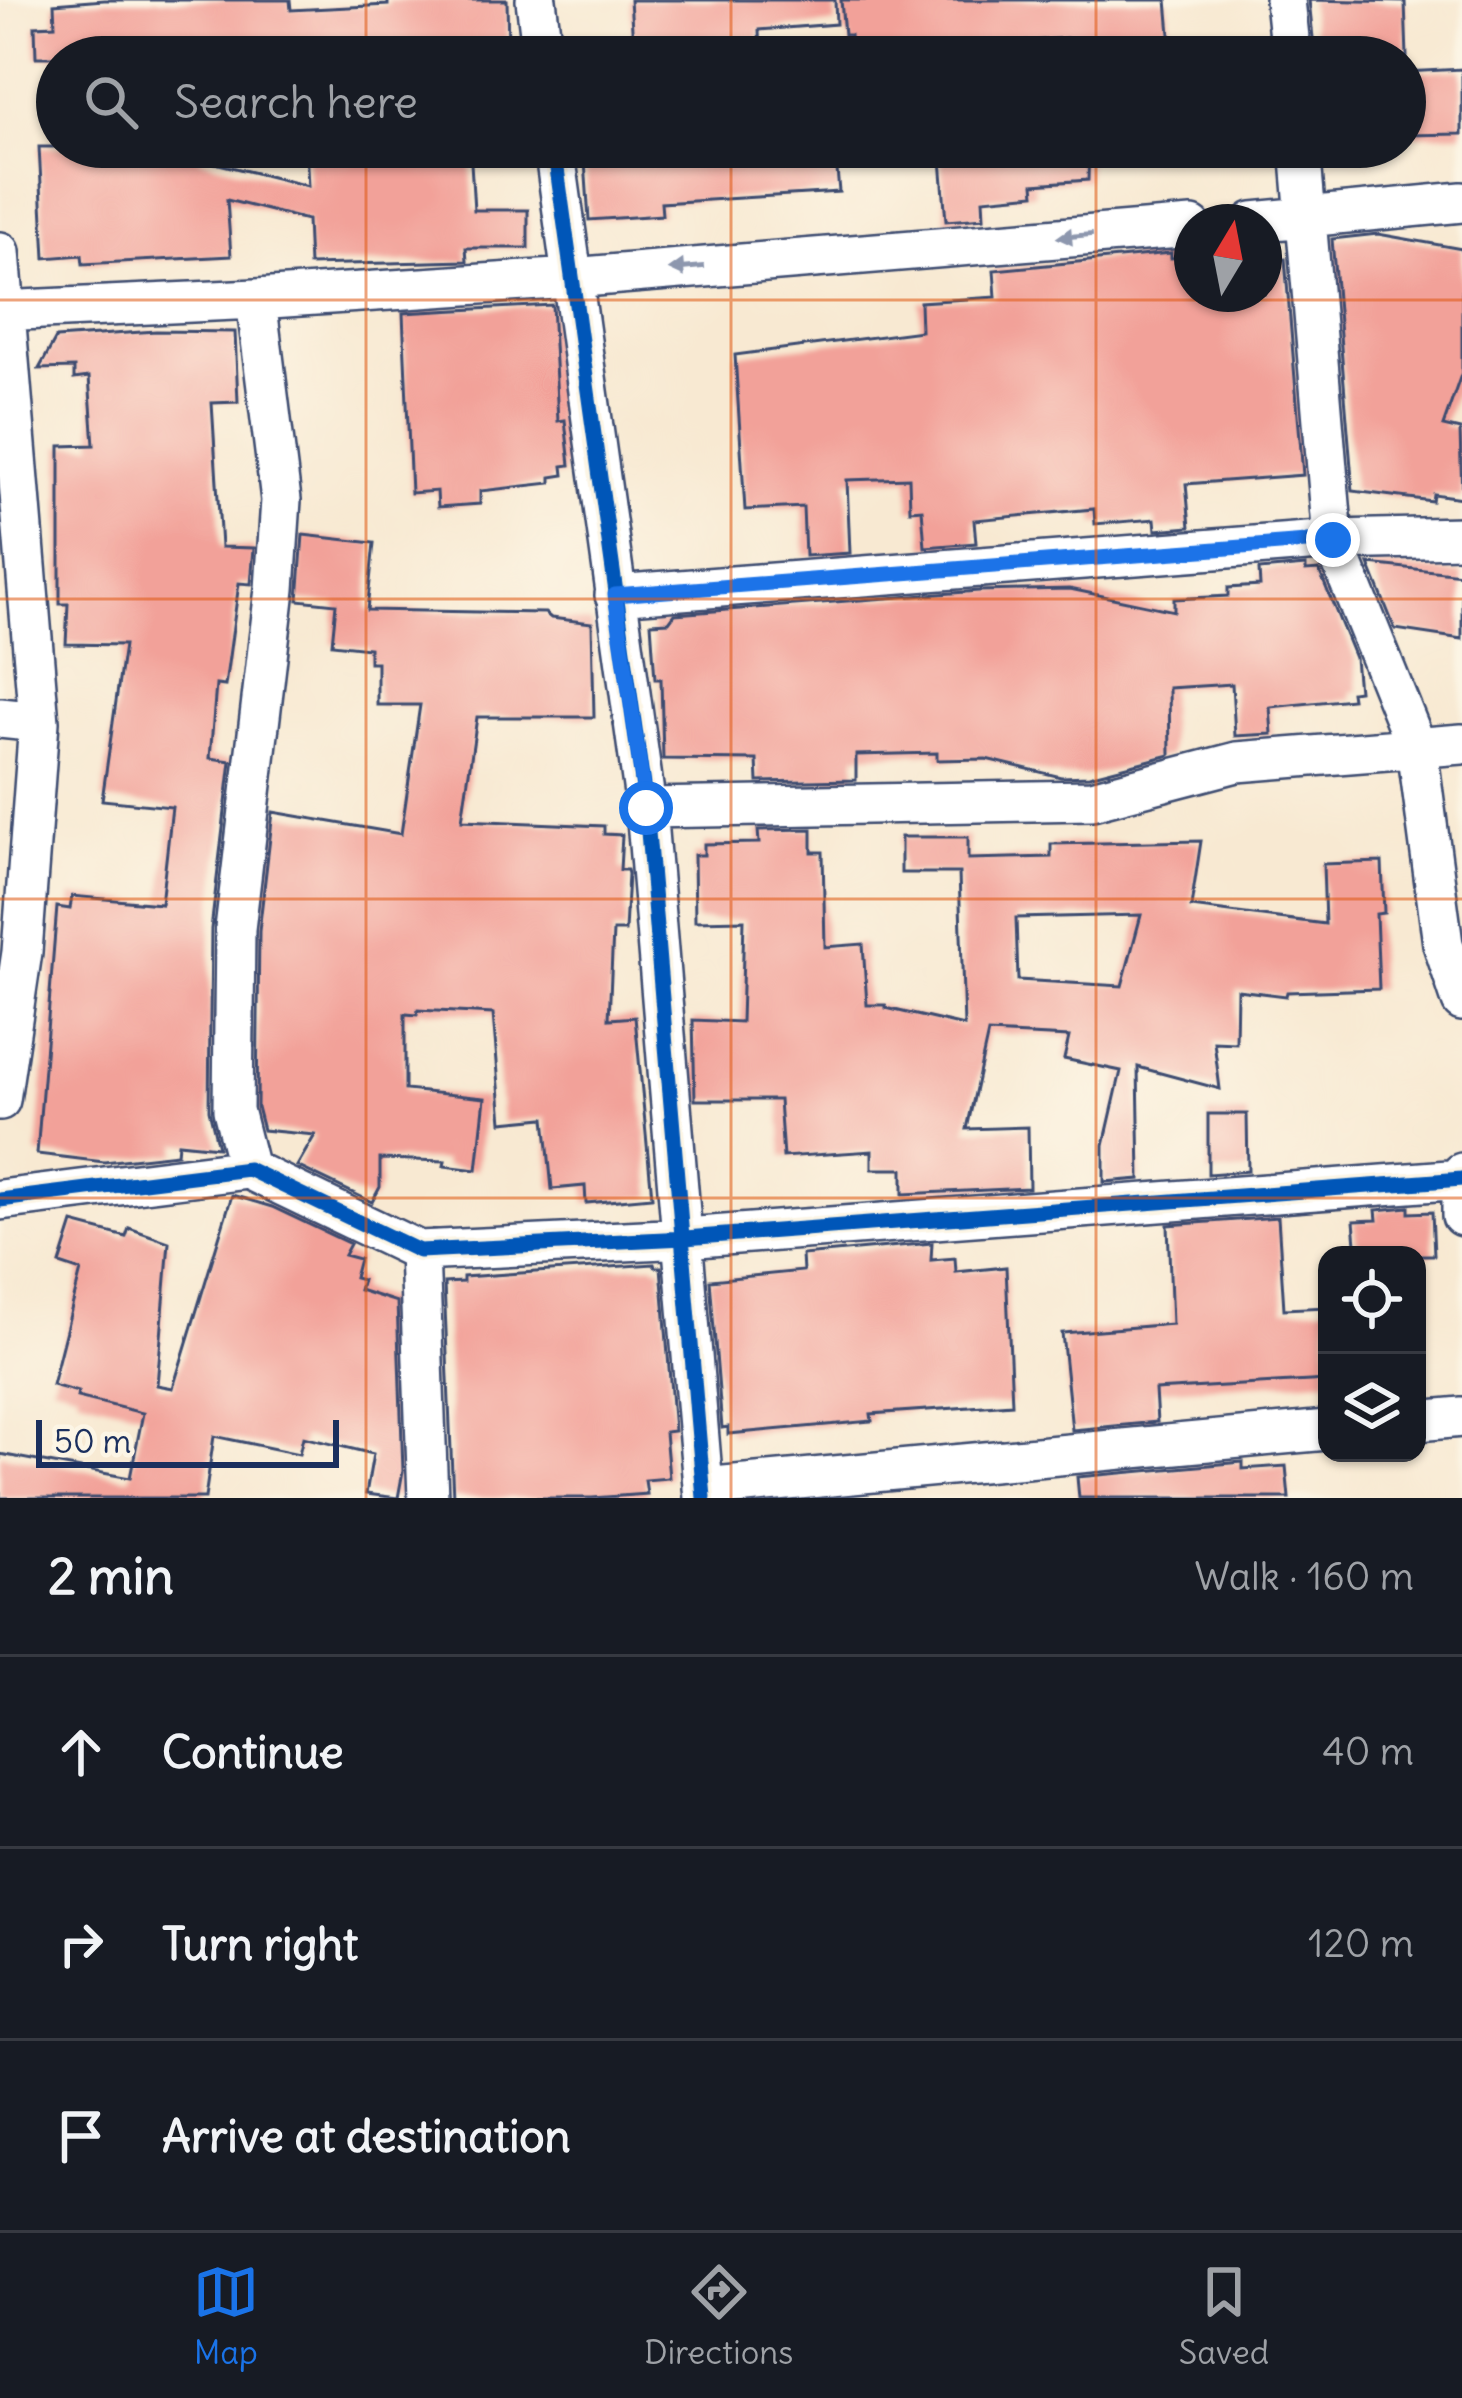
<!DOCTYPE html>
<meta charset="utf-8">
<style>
:root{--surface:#171b24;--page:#242831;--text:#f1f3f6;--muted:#9ea1a6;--line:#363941;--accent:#1a73e8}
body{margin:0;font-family:Delius,sans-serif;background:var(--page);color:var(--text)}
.controls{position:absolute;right:36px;bottom:36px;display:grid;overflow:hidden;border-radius:24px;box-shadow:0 3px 9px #0004}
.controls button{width:108px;height:108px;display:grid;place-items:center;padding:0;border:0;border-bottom:3px solid var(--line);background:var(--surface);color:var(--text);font:60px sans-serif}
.compass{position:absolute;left:1174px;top:204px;width:108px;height:108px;border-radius:50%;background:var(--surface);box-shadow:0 3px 9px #0004;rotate:10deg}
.scale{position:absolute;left:36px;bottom:30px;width:303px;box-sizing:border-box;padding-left:12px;border:6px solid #1b2f5e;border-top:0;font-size:33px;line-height:42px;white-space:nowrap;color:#1b2f5e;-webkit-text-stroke:9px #fcf5e5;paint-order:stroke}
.stop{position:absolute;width:36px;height:36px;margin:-27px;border:9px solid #1a73e8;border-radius:50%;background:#fff}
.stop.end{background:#1a73e8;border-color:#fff;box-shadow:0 3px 12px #0008}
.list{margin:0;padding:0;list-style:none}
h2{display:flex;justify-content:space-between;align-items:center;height:156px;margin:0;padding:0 48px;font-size:51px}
h2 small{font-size:39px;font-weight:400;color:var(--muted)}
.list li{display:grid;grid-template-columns:78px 1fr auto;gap:36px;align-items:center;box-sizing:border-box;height:192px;padding:0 48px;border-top:3px solid var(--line)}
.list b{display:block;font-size:45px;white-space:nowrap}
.list em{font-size:39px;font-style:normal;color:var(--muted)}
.icon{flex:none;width:66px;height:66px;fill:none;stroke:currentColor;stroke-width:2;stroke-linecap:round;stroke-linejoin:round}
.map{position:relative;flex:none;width:1462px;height:1498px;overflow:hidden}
.search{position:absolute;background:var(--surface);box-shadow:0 3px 9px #0004;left:36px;right:36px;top:36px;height:132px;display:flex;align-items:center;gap:30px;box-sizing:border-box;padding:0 42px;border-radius:66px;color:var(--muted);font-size:45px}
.sheet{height:732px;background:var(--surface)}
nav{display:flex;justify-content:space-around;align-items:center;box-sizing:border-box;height:168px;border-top:3px solid var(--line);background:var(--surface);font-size:33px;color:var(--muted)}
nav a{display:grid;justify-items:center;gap:6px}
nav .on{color:var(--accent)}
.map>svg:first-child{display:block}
.building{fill:#f2a199;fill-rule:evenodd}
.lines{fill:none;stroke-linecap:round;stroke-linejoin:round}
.minor-casing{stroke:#3c4b6f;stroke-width:44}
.minor{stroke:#fff;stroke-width:39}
.cycleway-casing{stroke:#fcf5e5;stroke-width:22}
.cycleway{stroke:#0057b8;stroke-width:15}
.oneway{fill:#8d97ae}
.route{stroke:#1a73e8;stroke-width:15}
.grid{fill:none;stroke:#de5710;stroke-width:3;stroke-opacity:0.55}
</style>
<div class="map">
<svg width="1462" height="1498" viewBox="0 0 1462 1498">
<rect width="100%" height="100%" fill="#fcf5e5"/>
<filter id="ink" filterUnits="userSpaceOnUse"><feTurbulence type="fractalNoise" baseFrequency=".00833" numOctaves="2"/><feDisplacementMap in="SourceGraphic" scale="24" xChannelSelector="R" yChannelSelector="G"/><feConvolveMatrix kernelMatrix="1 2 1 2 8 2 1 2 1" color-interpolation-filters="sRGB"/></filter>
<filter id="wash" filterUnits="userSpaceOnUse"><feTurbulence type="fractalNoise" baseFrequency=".004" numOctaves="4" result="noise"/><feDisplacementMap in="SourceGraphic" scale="48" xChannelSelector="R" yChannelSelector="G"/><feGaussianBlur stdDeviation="2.7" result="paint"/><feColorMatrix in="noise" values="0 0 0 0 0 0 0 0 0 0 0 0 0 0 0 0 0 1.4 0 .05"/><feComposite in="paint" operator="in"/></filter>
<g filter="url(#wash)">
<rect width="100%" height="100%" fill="#f8e9d2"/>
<g id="blocks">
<!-- building -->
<path class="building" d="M104 0H290L291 10 388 5V0H507L508 48 452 50 453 57H36L35 26 55 25 54 4Z
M630 0H835L836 24 759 30 760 57H634Z
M841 0H1167L1172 57H1067L1066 38 982 45 983 57H852L850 35H844Z
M1309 0 1405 2 1407 57H1315Z
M1462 69V134L1405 135V72Z
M39 147H200L199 159 308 186 306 147H470L474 210H528V248H466L467 261 309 265 307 220 227 200 231 256 83 264 82 255 45 258Z
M584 147H835L839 192 661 203 662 215 589 220Z
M940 147H1089L1088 180 1034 184 1035 194 983 199 984 218 946 221Z
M1378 234 1462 249V372L1443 426 1460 430 1462 498 1433 494 1432 501 1353 491 1332 239Z
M1171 253V258L1192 257V294H1264V260L1285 259 1303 475 1186 484 1190 527 1156 530 1155 519 1095 524 1094 509 974 520 976 543 925 547 922 509 910 510 909 478 847 480 850 553 805 556 803 507 745 510 735 355 921 331 920 302 996 297 994 270Z
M552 305 558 421 565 420 570 465 563 466 564 475 551 477V483L480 491V504L438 507 437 491 411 493 403 313Z
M156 331 235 332 238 402 212 403 221 547 254 548 251 584 239 583 225 686 216 685 210 758 231 761 211 929 209 1110 218 1147 178 1143 177 1154 104 1162 37 1154 57 907 70 909 72 896 161 904 172 807 102 800 124 645 66 644 68 604H60V446L94 445 89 377 74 379V368L39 369 56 338Z
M303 535 374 543 367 610 545 613 551 618 592 623 594 717H477L462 820 604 826V834L622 835 620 870H627L628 874 625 931H613L609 1019 635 1017 652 1197 586 1203 585 1186 552 1189 545 1118 502 1122 493 1014 418 1010 417 1015 405 1014V1090L485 1098 477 1170 444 1166 445 1161 380 1159V1187L372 1202 297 1166 315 1135 263 1130 257 1107 259 931 273 812 401 834 420 705H377V662H369V648L332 644 336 604 298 600Z
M1369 564 1462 574V639L1395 629Z
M1306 566V571L1319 570 1355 658 1358 691 1351 692 1352 699 1270 707 1272 734 1235 736 1232 684 1169 688 1170 755 1089 776 1061 777 986 759 937 760V753L856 755V780L758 782 757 760 663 759 661 679H655L651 623 669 622 675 614 979 591 1070 589 1174 611V599L1228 596V588L1260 586 1259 570Z
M812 829V852H823L825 947 863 944 867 1005H886V1008L964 1026 959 873H901V837H968V859L1051 857V844L1201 841 1191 907 1325 924 1323 864 1382 862 1384 913 1376 914 1379 989 1287 992 1286 996 1237 990 1236 1043 1214 1042 1220 1089 1138 1067 1140 1179 1104 1182V1145L1121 1071 1064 1059 1069 1037 988 1033 967 1129 1028 1127 1029 1188 903 1194V1169H872V1151L783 1157 779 1100H695L693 1020 741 1022 744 920 695 921 694 855H704V844L759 843 758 830ZM1141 915 1122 986 1018 980 1016 918Z
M1208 1114H1247L1248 1171 1208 1174Z
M232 1195 272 1207 350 1244 344 1255 359 1259 354 1278 362 1280 359 1290 397 1302 403 1471 398 1498 366 1494 373 1454 303 1437 299 1454 214 1436 205 1498H0V1454L130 1478 143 1413 77 1397 78 1392 52 1385 81 1271 60 1264 73 1223 126 1237 129 1228 169 1242 157 1385 173 1388Z
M1409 1207V1213L1432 1212 1434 1255H1357L1354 1221 1377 1220 1376 1210Z
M1278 1217 1284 1309 1327 1307V1380L1155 1390 1157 1422 1072 1430 1062 1333 1172 1324 1168 1225Z
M932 1243 931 1260 955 1258 956 1272 1006 1267 1012 1404 871 1414 872 1421 728 1434V1427L722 1428 710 1280 803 1271 802 1255Z
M654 1264 655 1267H661L674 1431 665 1432 669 1478 645 1480 647 1494 592 1498H453L444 1283 463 1282V1277Z
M1243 1462V1469L1286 1466 1289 1498H1079L1077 1477Z"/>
</g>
</g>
<g filter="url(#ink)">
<use href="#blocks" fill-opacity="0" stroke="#3c4b6f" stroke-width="3"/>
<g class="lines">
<defs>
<path id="minor" d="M536 0 543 57
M1285 0 1291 57
M554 147 646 808 704 1498
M1300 147 1333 540 1417 748 1443 944 1462 1001
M1253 222 1462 202
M0 252 39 722 22 952 0 1100
M0 311 256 299 571 278 1192 227
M615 595 1333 540 1462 537
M0 718 39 722
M646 808 1092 800 1237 762 1462 744
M248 1169 233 1110 235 929 275 589 281 500 256 299
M1462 1173V1216
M0 1200 248 1169 419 1251 685 1238 1462 1179
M419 1251 428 1498
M1417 1421 1462 1417
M703 1488 1327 1430"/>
</defs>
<!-- minor casing -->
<use href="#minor" class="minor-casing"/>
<!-- minor -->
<use href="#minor" class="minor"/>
<defs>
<path id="cycleway" d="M554 147 646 808 704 1498
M0 1200 248 1169 419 1251 685 1238 1462 1179"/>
</defs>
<!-- cycleway casing -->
<use href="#cycleway" class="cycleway-casing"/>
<!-- cycleway -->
<use href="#cycleway" class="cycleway"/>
</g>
<!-- one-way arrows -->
<defs><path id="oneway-solid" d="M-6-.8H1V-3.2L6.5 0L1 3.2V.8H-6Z" transform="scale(3)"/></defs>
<g class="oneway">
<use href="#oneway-solid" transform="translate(1075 236) rotate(175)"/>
<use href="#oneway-solid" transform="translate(687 268) rotate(175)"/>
</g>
</g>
<g class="lines" filter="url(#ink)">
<!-- route -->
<path class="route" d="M646 808 615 595 1333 540"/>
</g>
<!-- grid -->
<path class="grid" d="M366 0V57M731 0V57M1096 0V57M366 147V1498M731 147V1498M1096 147V1498M0 300H1462M0 599H1462M0 899H1462M0 1198H1462"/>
</svg>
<div class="controls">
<button><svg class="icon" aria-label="locate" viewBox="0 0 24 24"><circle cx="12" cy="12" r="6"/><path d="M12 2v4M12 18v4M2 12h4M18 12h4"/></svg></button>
<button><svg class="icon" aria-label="layers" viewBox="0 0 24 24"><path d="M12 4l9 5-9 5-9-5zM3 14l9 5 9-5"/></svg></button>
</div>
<svg class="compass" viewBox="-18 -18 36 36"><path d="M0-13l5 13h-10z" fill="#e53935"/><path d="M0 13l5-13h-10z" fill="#9ea1a6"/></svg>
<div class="scale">50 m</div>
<div class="stop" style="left:646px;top:808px"></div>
<div class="stop end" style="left:1333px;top:540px"></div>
<div class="search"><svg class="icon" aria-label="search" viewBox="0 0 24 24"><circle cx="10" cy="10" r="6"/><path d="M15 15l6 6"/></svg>Search here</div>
</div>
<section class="sheet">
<h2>2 min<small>Walk · 160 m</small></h2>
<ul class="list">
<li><svg class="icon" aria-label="ahead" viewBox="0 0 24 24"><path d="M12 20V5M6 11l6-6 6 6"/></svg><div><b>Continue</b></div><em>40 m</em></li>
<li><svg class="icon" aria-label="right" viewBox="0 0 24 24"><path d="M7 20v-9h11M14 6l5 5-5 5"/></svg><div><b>Turn right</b></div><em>120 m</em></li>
<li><svg class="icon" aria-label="arrive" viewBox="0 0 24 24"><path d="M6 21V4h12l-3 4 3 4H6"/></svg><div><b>Arrive at destination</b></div></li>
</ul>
</section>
<nav>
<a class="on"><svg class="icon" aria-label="map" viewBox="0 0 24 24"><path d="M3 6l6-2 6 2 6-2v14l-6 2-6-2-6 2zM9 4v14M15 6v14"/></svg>Map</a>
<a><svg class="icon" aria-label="directions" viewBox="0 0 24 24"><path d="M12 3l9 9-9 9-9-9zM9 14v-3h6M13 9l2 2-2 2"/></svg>Directions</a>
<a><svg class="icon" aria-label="saved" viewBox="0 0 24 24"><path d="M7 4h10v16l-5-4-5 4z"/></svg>Saved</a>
</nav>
